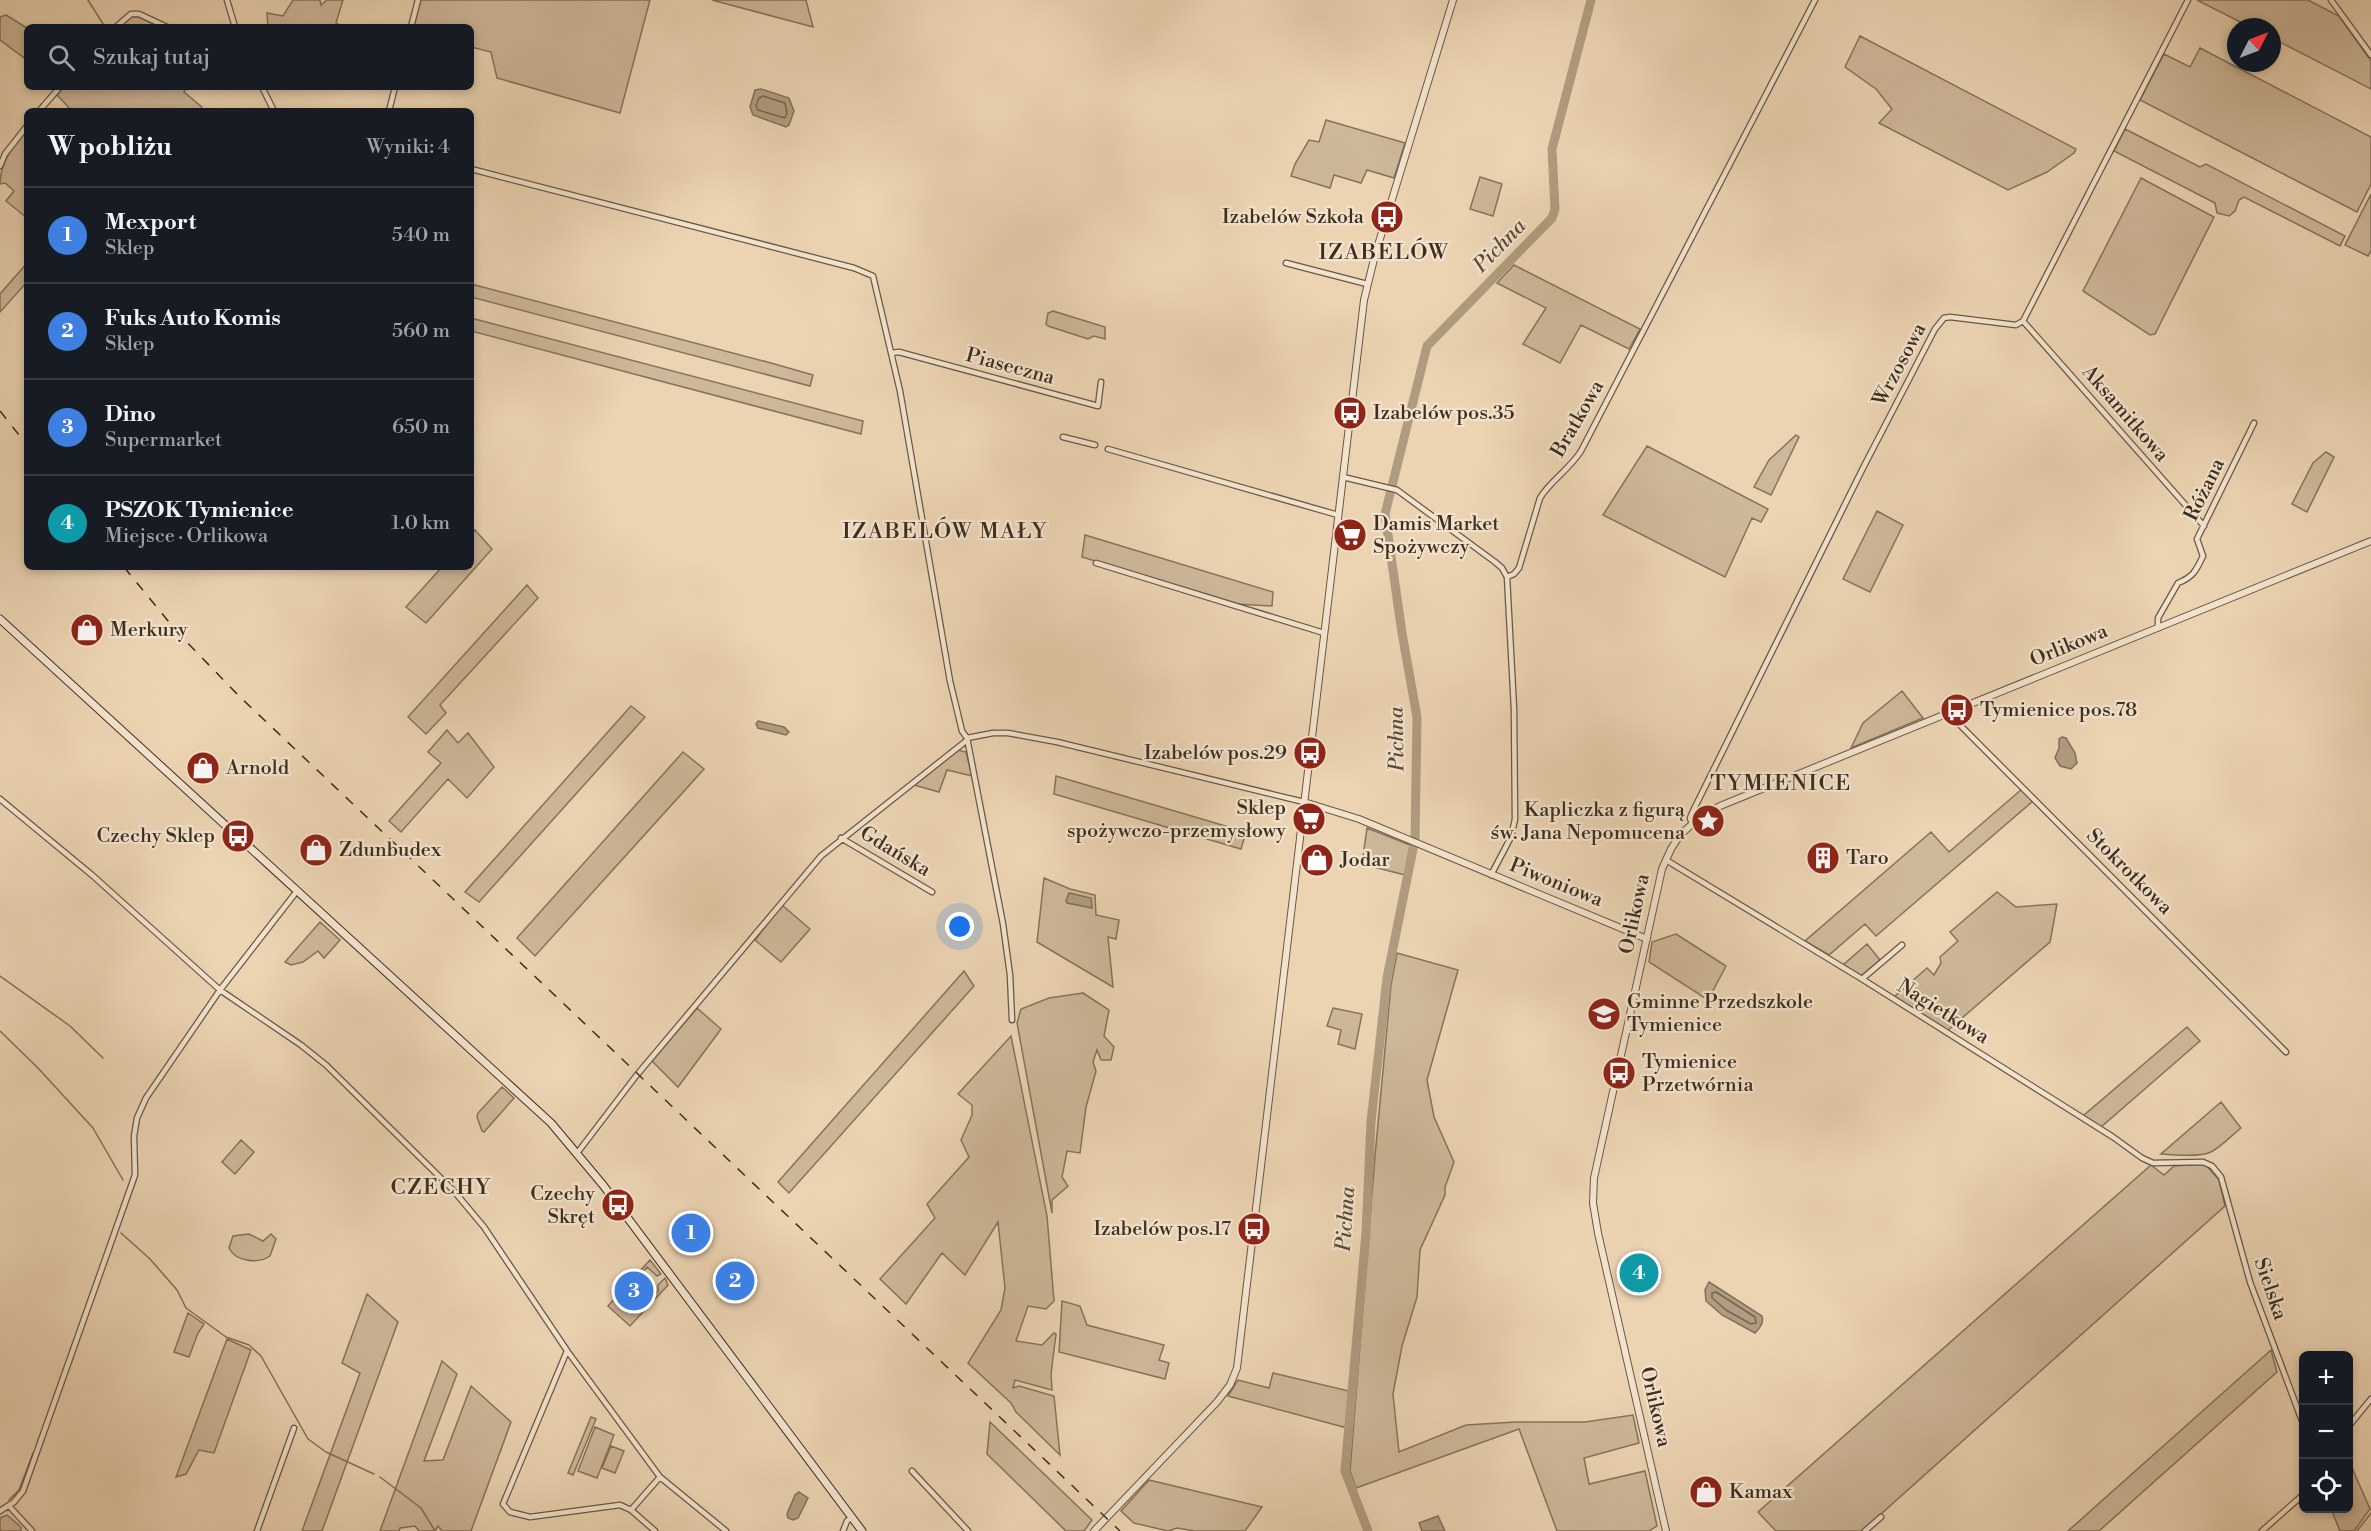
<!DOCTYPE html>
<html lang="pl">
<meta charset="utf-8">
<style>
:root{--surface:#171b24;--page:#20242c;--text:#f1f3f6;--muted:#9ea1a6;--line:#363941;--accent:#ea580c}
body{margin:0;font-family:"Libre Bodoni",serif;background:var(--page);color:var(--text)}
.controls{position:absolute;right:18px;bottom:18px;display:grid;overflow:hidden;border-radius:9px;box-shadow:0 3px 9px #0003}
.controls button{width:54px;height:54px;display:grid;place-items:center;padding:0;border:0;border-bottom:2px solid var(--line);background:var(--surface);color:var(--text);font:30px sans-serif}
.compass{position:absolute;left:2227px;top:18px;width:54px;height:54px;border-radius:50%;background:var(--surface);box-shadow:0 3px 9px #0003;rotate:48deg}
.you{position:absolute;left:960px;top:927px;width:21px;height:21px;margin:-15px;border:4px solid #fff;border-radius:50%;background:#1a73e8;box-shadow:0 0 0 9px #1a73e833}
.badge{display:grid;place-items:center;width:39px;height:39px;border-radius:50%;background:var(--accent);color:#fff;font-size:20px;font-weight:700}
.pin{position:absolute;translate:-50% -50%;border:3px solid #fff;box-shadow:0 2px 6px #0006}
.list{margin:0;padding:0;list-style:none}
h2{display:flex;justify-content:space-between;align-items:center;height:78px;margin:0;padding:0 24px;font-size:26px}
h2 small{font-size:20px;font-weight:400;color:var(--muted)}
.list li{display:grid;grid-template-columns:39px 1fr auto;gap:18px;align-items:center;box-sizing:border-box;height:96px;padding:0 24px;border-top:2px solid var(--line)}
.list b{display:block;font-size:22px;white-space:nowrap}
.list p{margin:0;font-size:20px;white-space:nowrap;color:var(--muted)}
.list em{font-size:20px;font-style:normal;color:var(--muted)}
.icon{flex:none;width:33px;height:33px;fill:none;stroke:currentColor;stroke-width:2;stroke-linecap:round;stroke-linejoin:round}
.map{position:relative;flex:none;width:2371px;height:1531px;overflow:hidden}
.search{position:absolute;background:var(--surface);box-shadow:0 3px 9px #0003;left:24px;top:24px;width:450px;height:66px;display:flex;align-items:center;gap:15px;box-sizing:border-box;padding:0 21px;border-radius:9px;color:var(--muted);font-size:22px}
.panel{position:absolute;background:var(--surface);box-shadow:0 3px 9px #0003;left:24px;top:108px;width:450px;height:462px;border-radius:9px}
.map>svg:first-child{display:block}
.green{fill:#ceb89a;stroke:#86735c;stroke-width:1.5}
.water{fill:#b09c80;stroke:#827059;stroke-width:1.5}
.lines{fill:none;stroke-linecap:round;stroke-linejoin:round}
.shore{stroke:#76654f;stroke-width:1.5}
.stream{stroke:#827059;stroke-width:1.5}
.river{stroke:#b09c80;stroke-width:9}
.minor-casing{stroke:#695843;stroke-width:7}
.tertiary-casing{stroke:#695843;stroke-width:8}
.secondary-casing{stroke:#3d2e1e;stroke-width:9}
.minor{stroke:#f3e3ce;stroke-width:4.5}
.tertiary{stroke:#f3e3ce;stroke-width:6}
.secondary{stroke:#f3e3ce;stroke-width:7}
.rail{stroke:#3d2e1e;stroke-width:1.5;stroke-dasharray:10 10;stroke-linecap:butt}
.labels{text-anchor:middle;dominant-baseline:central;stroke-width:4.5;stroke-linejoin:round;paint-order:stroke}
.poi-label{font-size:20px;fill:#3d2e1e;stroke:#f3e3ce;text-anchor:start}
.street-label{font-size:20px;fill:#3d2e1e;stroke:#f3e3ce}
.water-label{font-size:21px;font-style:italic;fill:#5a4a36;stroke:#f3e3ce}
.quarter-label{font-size:22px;letter-spacing:1.5px;fill:#3d2e1e;stroke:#f3e3ce}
</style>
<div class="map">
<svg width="2371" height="1531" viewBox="0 0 2371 1531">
<rect width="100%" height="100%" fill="#ecd4b3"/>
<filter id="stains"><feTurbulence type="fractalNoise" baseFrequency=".00333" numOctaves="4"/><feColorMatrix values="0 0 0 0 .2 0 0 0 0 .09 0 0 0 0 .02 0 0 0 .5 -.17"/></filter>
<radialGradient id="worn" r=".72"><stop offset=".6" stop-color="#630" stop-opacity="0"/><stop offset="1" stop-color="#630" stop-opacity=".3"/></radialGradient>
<!-- green -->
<path class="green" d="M293 0H320L321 5 327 0H343L336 23 343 27H268L267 13 283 16Z
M420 0H650L620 113 497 78 491 52 471 47V27H412Z
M712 0H806L813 27Z
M2197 0H2308L2339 16 2371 61V89L2272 38V27H2250Z
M6 15 27 28V60L0 40V17Z
M130 17H139L160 27H120Z
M1860 36 2076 149 2074 153 2047 172 2008 190 1879 123 1892 109 1876 89 1845 67Z
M2200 48 2371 137V184L2357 212 2140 100 2164 54 2190 67Z
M64 87H187L184 92 202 107 198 111H72L57 95Z
M1326 120 1405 143 1394 178 1367 170 1361 183 1334 175 1330 188 1291 176 1295 164 1309 140 1319 142Z
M27 129V218L6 201 14 191 5 183 0 184C0 163 14 144 27 129Z
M2125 129 2200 167 2206 164 2345 236 2340 246 2244 197 2239 200 2235 211 2229 216 2217 213 2215 203 2114 151Z
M1480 177 1502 184 1493 216 1470 209Z
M2141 178 2214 217 2155 334 2150 335 2083 291Z
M2371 194V251L2368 256 2345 245Z
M27 263V282L0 312V294Z
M1514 265 1640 329 1629 349 1581 325 1560 363 1523 344 1546 308 1497 283Z
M471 284 771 363 813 375 810 386 471 297Z
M1053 311 1105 327V339L1094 336 1088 339 1048 326 1046 324 1048 313Z
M471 318 863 421 861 434 471 331Z
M1796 435 1799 437 1771 495 1754 487 1769 460Z
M1647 446 1768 509 1761 522 1752 518 1725 577 1603 515Z
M2326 452 2334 457 2307 512 2292 504 2313 463Z
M1877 511 1903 525 1870 592 1843 579Z
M475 530 492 549 426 623 406 607 442 567H471V535Z
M1085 535 1273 592 1272 606 1236 604 1082 557Z
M527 585 538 598 440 705 446 713 426 734 408 717Z
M1902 691 1923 718 1851 748 1863 723Z
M631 706 645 717 479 902 465 892Z
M447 730 458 743 468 733 494 767 467 798 448 779 401 832 389 821 441 763 428 752Z
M958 750 966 752 972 776 947 770 939 792 914 785Z
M683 752 704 769 535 956 517 938Z
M1056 776 1246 832 1241 849 1054 794Z
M2022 789 2033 801 1876 936 1865 924 1829 955 1805 941 1931 832 1949 852Z
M1367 828 1410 845 1405 875 1362 864Z
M1044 878 1070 889 1095 895 1096 915 1119 920 1116 939 1108 937 1113 987 1037 942Z
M1997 892 2016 907 2057 904 2050 942 1947 1031 1894 997 1927 968 1934 975 1941 963 1940 957 1958 941 1950 932Z
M782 905 810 929 781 962 755 940Z
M320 922 340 940 324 958 318 951 303 962 291 965 285 962Z
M1676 934 1726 966 1708 1000 1649 962 1652 942Z
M1867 944 1880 960 1861 976 1843 965Z
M1397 953 1458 970 1427 1080 1434 1117 1454 1162 1445 1187V1195L1420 1250 1417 1297 1402 1346 1393 1394 1399 1452 1466 1425 1516 1422H1585L1633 1415 1639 1443 1584 1458 1589 1484 1645 1471 1657 1526 1649 1531H1557L1519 1429 1356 1488 1350 1471 1375 1156 1391 985Z
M964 971 974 986 789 1193 778 1182Z
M1083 993 1109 1010 1104 1036 1114 1047 1111 1060H1101L1097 1050 1093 1062 1096 1071 1086 1107 1080 1153 1067 1151 1062 1177 1068 1186 1052 1200V1213L1017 1023 1021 1009 1049 998Z
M697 1008 721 1029 678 1087 652 1061Z
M1333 1008 1362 1014 1355 1049 1338 1044 1341 1030 1327 1026Z
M2187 1027 2200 1041 2101 1127 2083 1116Z
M1011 1036 1047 1216 1054 1301 1046 1309 1028 1306 1016 1341 1042 1345 1054 1333 1056 1334 1051 1374 1052 1390 1015 1380 1013 1388 1019 1386 1054 1396 1060 1455 1016 1412 1011 1403 968 1363 1001 1310 1005 1288 998 1222 965 1275 942 1253 906 1304 880 1279 935 1218 927 1204 969 1157 961 1140 972 1115V1105L958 1094Z
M502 1087 514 1098 484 1132 482 1131 477 1117 478 1113Z
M2221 1102 2241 1128C2231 1136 2221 1147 2211 1152 2201 1157 2173 1155 2161 1154Z
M241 1140 254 1152 235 1174 222 1162Z
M2205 1164 2219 1180 2225 1206 1862 1531H1776L1758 1512 2151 1165 2164 1175 2174 1166Z
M249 1234 263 1241 271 1234 276 1239 270 1256C258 1264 236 1262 229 1248L233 1236Z
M650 1260 661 1274 657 1276 647 1267 617 1301 627 1312H633L648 1296 651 1298 658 1291V1285L665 1278 668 1285 630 1326 608 1306Z
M367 1294 398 1322 322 1531H302L360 1373 342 1363Z
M1062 1301 1080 1306 1087 1325 1164 1345 1159 1360 1169 1363 1165 1379 1059 1352Z
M188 1313 204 1324 198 1333 189 1357 174 1352Z
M227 1339 251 1350 214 1453 199 1450 186 1474 176 1477Z
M2271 1350 2277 1372 2099 1531H2068Z
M442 1361 457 1374 424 1461 443 1460 471 1386 511 1422 471 1531H442L438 1526 435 1531H419L415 1526 400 1528 399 1531H380Z
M1273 1373 1349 1391 1347 1428 1228 1396 1238 1380 1269 1388Z
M591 1417 596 1419 573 1475 568 1473Z
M990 1422 1092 1520 1084 1531H1066L987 1454Z
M595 1427 614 1435 597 1478 578 1471Z
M611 1446 624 1451 615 1473 602 1468Z
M2349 1461 2370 1509 2354 1531H2340L2331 1509 2348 1508Z
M1149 1480 1262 1507 1245 1531H1195L1177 1528 1168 1531 1134 1523 1121 1511Z
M7 1515 21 1527V1531H0V1518Z"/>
<!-- water -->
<path class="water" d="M761 89 789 98 794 111 789 125 786 127 753 115 750 107 755 90Z
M758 721 784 727 789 732 786 735 758 728 756 724Z
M2062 737 2066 738 2075 753 2077 763 2071 769 2060 766 2055 758 2059 748V739Z
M1069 893 1091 898 1092 908 1067 903 1066 901Z
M1709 1282 1762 1316C1764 1323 1760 1328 1755 1333L1722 1315 1706 1301 1705 1290Z
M799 1492 808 1498 798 1518 793 1520 788 1518 787 1514 795 1495Z
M1438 1516 1445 1531H1422L1419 1523Z"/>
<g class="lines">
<!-- shore -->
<path class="shore" d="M763 96 785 103 787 113 785 118 758 110 756 106 759 98Z
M1716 1292 1755 1317 1756 1323 1751 1324 1726 1310 1712 1298V1293Z"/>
<!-- stream -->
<path class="stream" d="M88 0 105 27
M0 976 70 1026 103 1058
M0 1031 38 1068 93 1128 123 1180
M121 1233 150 1259 177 1290 186 1308 226 1337 249 1345 261 1356 308 1439 326 1452 374 1474
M380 1477 421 1508 435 1531
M9 1500 19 1490 33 1453
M2357 1531 2371 1513"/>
<!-- river -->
<path class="river" d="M1368 1531 1345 1471 1366 1233 1371 1122 1387 978 1415 839 1417 717 1402 633 1385 514 1427 346 1552 218 1555 209 1552 149 1591 0"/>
<defs>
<path id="minor" d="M227 0 235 27
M2331 0 2371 55
M116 27 131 14H139L167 27
M411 27 418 0
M262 87 274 111
M39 111 60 87
M389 111 395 87
M0 166 5 154 27 126
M471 169 854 268 873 276 900 391 950 681 962 731 967 738 1003 924 1010 975 1012 1020
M1286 263 1367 284
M2023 321 2204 526
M891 353 899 352 1098 406 1101 382
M1063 437 1095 445
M1108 449 1338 515
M1343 477 1397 490 1495 562 1502 568 1507 577
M1096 563 1324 633
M2158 628V618L2178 583C2193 577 2196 571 2203 556L2197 539 2254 423
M1951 713 1955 720 2286 1052
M967 738 993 733H1008L1057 742 1304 802
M0 799 92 875 220 990 301 1045 326 1065 453 1190 484 1227 568 1352 660 1477 726 1531
M1692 824 1690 818 1694 809 1863 468 1935 329 1944 318 1950 317 2016 325 2023 321 2188 0
M841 838 932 892
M1666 860 1862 979 2113 1137 2142 1158 2153 1163 2203 1162 2212 1166 2221 1177 2250 1282 2304 1426
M1491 875 1511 837 1515 819 1514 709 1507 577 1514 574 1519 568 1540 498C1550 481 1569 470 1581 451L1815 0
M1862 979 1902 945
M578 1152 636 1076 821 856 966 741
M567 1351 503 1504 510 1512 530 1517 620 1505 631 1510 655 1531
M2348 1427 2371 1399
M912 1471 968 1531
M9 1506 32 1531
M631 1510 660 1477
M0 1511 14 1502 23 1491 135 1175 134 1136 137 1118 146 1098 220 990 297 891
M257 1531 294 1428
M843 1531 847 1521 852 1517
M1865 1531 1881 1517
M2262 1531 2304 1494"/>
<path id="tertiary" d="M1304 802 1359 819 1647 939
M1094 1531 1217 1402 1230 1385 1237 1368 1364 300 1375 255 1453 0
M1666 1531 1598 1233 1593 1203 1594 1178 1662 869 1671 849 1680 835 1699 818 1720 806 2371 541"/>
<path id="secondary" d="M0 619 551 1123 603 1185 862 1531"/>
</defs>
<!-- minor casing -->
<use href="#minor" class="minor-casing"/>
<!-- tertiary casing -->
<use href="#tertiary" class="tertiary-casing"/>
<!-- secondary casing -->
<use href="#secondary" class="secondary-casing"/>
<!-- minor -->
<use href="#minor" class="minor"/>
<!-- tertiary -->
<use href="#tertiary" class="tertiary"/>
<!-- secondary -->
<use href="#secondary" class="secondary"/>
<!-- rail -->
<path class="rail" d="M0 411 27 445
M124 567 178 633 239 696 1120 1531"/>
</g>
<!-- icons -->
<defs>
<symbol id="bus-disc" viewBox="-11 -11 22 22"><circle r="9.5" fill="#8f2418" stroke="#f3e3ce"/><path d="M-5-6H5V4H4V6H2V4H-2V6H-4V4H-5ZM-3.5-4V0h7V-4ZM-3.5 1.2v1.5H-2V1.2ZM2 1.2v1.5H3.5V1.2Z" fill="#fff"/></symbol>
<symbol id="supermarket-disc" viewBox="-11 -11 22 22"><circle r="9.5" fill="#8f2418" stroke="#f3e3ce"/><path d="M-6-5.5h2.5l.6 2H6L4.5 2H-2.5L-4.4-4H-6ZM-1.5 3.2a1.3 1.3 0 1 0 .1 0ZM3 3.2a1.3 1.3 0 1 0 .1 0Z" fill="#fff"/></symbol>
<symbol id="shop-disc" viewBox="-11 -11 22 22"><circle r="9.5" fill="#8f2418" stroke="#f3e3ce"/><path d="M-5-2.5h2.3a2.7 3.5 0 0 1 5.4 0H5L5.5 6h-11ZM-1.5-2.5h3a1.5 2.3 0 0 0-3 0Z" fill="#fff"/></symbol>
<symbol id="sight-disc" viewBox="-11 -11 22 22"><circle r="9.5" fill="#8f2418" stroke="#f3e3ce"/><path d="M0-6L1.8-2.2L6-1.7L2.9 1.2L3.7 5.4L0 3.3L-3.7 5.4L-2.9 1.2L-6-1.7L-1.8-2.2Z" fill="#fff"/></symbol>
<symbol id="building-disc" viewBox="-11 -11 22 22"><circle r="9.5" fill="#8f2418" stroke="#f3e3ce"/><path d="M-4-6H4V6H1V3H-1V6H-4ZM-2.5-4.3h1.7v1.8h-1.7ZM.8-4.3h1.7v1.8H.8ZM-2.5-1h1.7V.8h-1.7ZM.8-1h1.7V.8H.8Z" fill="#fff"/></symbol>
<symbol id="school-disc" viewBox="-11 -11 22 22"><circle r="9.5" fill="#8f2418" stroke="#f3e3ce"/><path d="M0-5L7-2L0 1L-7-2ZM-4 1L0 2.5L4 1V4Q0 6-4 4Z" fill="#fff"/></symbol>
</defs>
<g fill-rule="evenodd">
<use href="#bus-disc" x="1368" y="198" width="38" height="38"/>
<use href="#bus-disc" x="1331" y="394" width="38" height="38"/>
<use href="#supermarket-disc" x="1331" y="516" width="38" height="38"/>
<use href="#shop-disc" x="68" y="611" width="38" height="38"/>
<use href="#bus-disc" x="1938" y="691" width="38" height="38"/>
<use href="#bus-disc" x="1291" y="734" width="38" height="38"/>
<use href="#shop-disc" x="184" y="749" width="38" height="38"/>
<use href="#supermarket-disc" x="1290" y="800" width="38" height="38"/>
<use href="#sight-disc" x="1689" y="802" width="38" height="38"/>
<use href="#bus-disc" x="219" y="817" width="38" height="38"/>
<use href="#shop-disc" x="297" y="831" width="38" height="38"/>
<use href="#building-disc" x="1804" y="839" width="38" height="38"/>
<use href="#shop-disc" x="1298" y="841" width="38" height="38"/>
<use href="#school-disc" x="1585" y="995" width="38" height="38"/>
<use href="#bus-disc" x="1600" y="1054" width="38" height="38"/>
<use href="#bus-disc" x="599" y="1186" width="38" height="38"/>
<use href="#bus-disc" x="1235" y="1210" width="38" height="38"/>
<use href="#shop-disc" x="1687" y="1473" width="38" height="38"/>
</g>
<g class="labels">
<!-- poi labels -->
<g class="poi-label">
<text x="1364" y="217" text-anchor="end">Izabelów Szkoła</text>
<text x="1373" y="413">Izabelów pos.35</text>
<text x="1373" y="524">Damis Market<tspan x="1373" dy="23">Spożywczy</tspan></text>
<text x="110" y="630">Merkury</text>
<text x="1980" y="710">Tymienice pos.78</text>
<text x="1287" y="753" text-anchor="end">Izabelów pos.29</text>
<text x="226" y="768">Arnold</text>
<text x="1286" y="808" text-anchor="end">Sklep<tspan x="1286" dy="23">spożywczo-przemysłowy</tspan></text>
<text x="1685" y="810" text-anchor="end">Kapliczka z figurą<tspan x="1685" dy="23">św. Jana Nepomucena</tspan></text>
<text x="215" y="836" text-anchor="end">Czechy Sklep</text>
<text x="339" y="850">Zdunbudex</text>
<text x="1846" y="858">Taro</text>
<text x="1340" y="860">Jodar</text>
<text x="1627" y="1002">Gminne Przedszkole<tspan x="1627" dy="23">Tymienice</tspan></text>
<text x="1642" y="1062">Tymienice<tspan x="1642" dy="23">Przetwórnia</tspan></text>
<text x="595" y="1194" text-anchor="end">Czechy<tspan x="595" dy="23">Skręt</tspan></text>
<text x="1231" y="1229" text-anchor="end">Izabelów pos.17</text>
<text x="1729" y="1492">Kamax</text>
</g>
<!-- street labels -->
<g class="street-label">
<text transform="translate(1900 365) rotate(-62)">Wrzosowa</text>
<text transform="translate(1010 367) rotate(15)">Piaseczna</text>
<text transform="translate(2125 414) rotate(49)">Aksamitkowa</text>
<text transform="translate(1578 419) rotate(-60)">Bratkowa</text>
<text transform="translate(2205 490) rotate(-64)">Różana</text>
<text transform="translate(2069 646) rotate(-22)">Orlikowa</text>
<text transform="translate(895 852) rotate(31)">Gdańska</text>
<text transform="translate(2129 872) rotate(45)">Stokrotkowa</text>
<text transform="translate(1556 883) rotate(22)">Piwoniowa</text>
<text transform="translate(1635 914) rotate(-78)">Orlikowa</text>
<text transform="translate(1943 1012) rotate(32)">Nagietkowa</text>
<text transform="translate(2270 1289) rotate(71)">Sielska</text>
<text transform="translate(1655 1407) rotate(77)">Orlikowa</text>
</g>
<!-- water labels -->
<g class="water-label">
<text transform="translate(1500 246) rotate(-46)">Pichna</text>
<text transform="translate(1397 739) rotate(-91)">Pichna</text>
<text transform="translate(1346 1219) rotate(-86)">Pichna</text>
</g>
<!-- quarter labels -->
<g class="quarter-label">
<text x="1384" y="252">IZABELÓW</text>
<text x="945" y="531">IZABELÓW MAŁY</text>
<text x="1781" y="783">TYMIENICE</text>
<text x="441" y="1187">CZECHY</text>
</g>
</g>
<rect width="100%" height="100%" filter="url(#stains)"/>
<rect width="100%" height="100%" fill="url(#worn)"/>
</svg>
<div class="controls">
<button>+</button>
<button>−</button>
<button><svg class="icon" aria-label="locate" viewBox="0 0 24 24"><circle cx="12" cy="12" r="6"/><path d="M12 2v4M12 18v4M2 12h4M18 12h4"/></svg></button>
</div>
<svg class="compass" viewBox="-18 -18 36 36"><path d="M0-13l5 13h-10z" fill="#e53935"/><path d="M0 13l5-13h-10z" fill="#9ea1a6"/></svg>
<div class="you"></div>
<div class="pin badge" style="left:691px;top:1233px;background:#3f7fe0">1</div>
<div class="pin badge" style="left:735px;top:1281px;background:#3f7fe0">2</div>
<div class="pin badge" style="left:634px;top:1291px;background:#3f7fe0">3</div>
<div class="pin badge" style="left:1639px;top:1273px;background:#0f9aa8">4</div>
<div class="search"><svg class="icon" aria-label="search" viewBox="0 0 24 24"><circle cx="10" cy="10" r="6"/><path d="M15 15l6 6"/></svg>Szukaj tutaj</div>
<section class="panel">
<h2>W pobliżu<small>Wyniki: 4</small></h2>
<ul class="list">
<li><span class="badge" style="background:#3f7fe0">1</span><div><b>Mexport</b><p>Sklep</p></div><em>540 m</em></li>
<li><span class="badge" style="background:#3f7fe0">2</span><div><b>Fuks Auto Komis</b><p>Sklep</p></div><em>560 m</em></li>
<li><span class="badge" style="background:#3f7fe0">3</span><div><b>Dino</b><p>Supermarket</p></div><em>650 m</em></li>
<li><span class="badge" style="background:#0f9aa8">4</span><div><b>PSZOK Tymienice</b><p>Miejsce · Orlikowa</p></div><em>1.0 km</em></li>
</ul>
</section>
</div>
